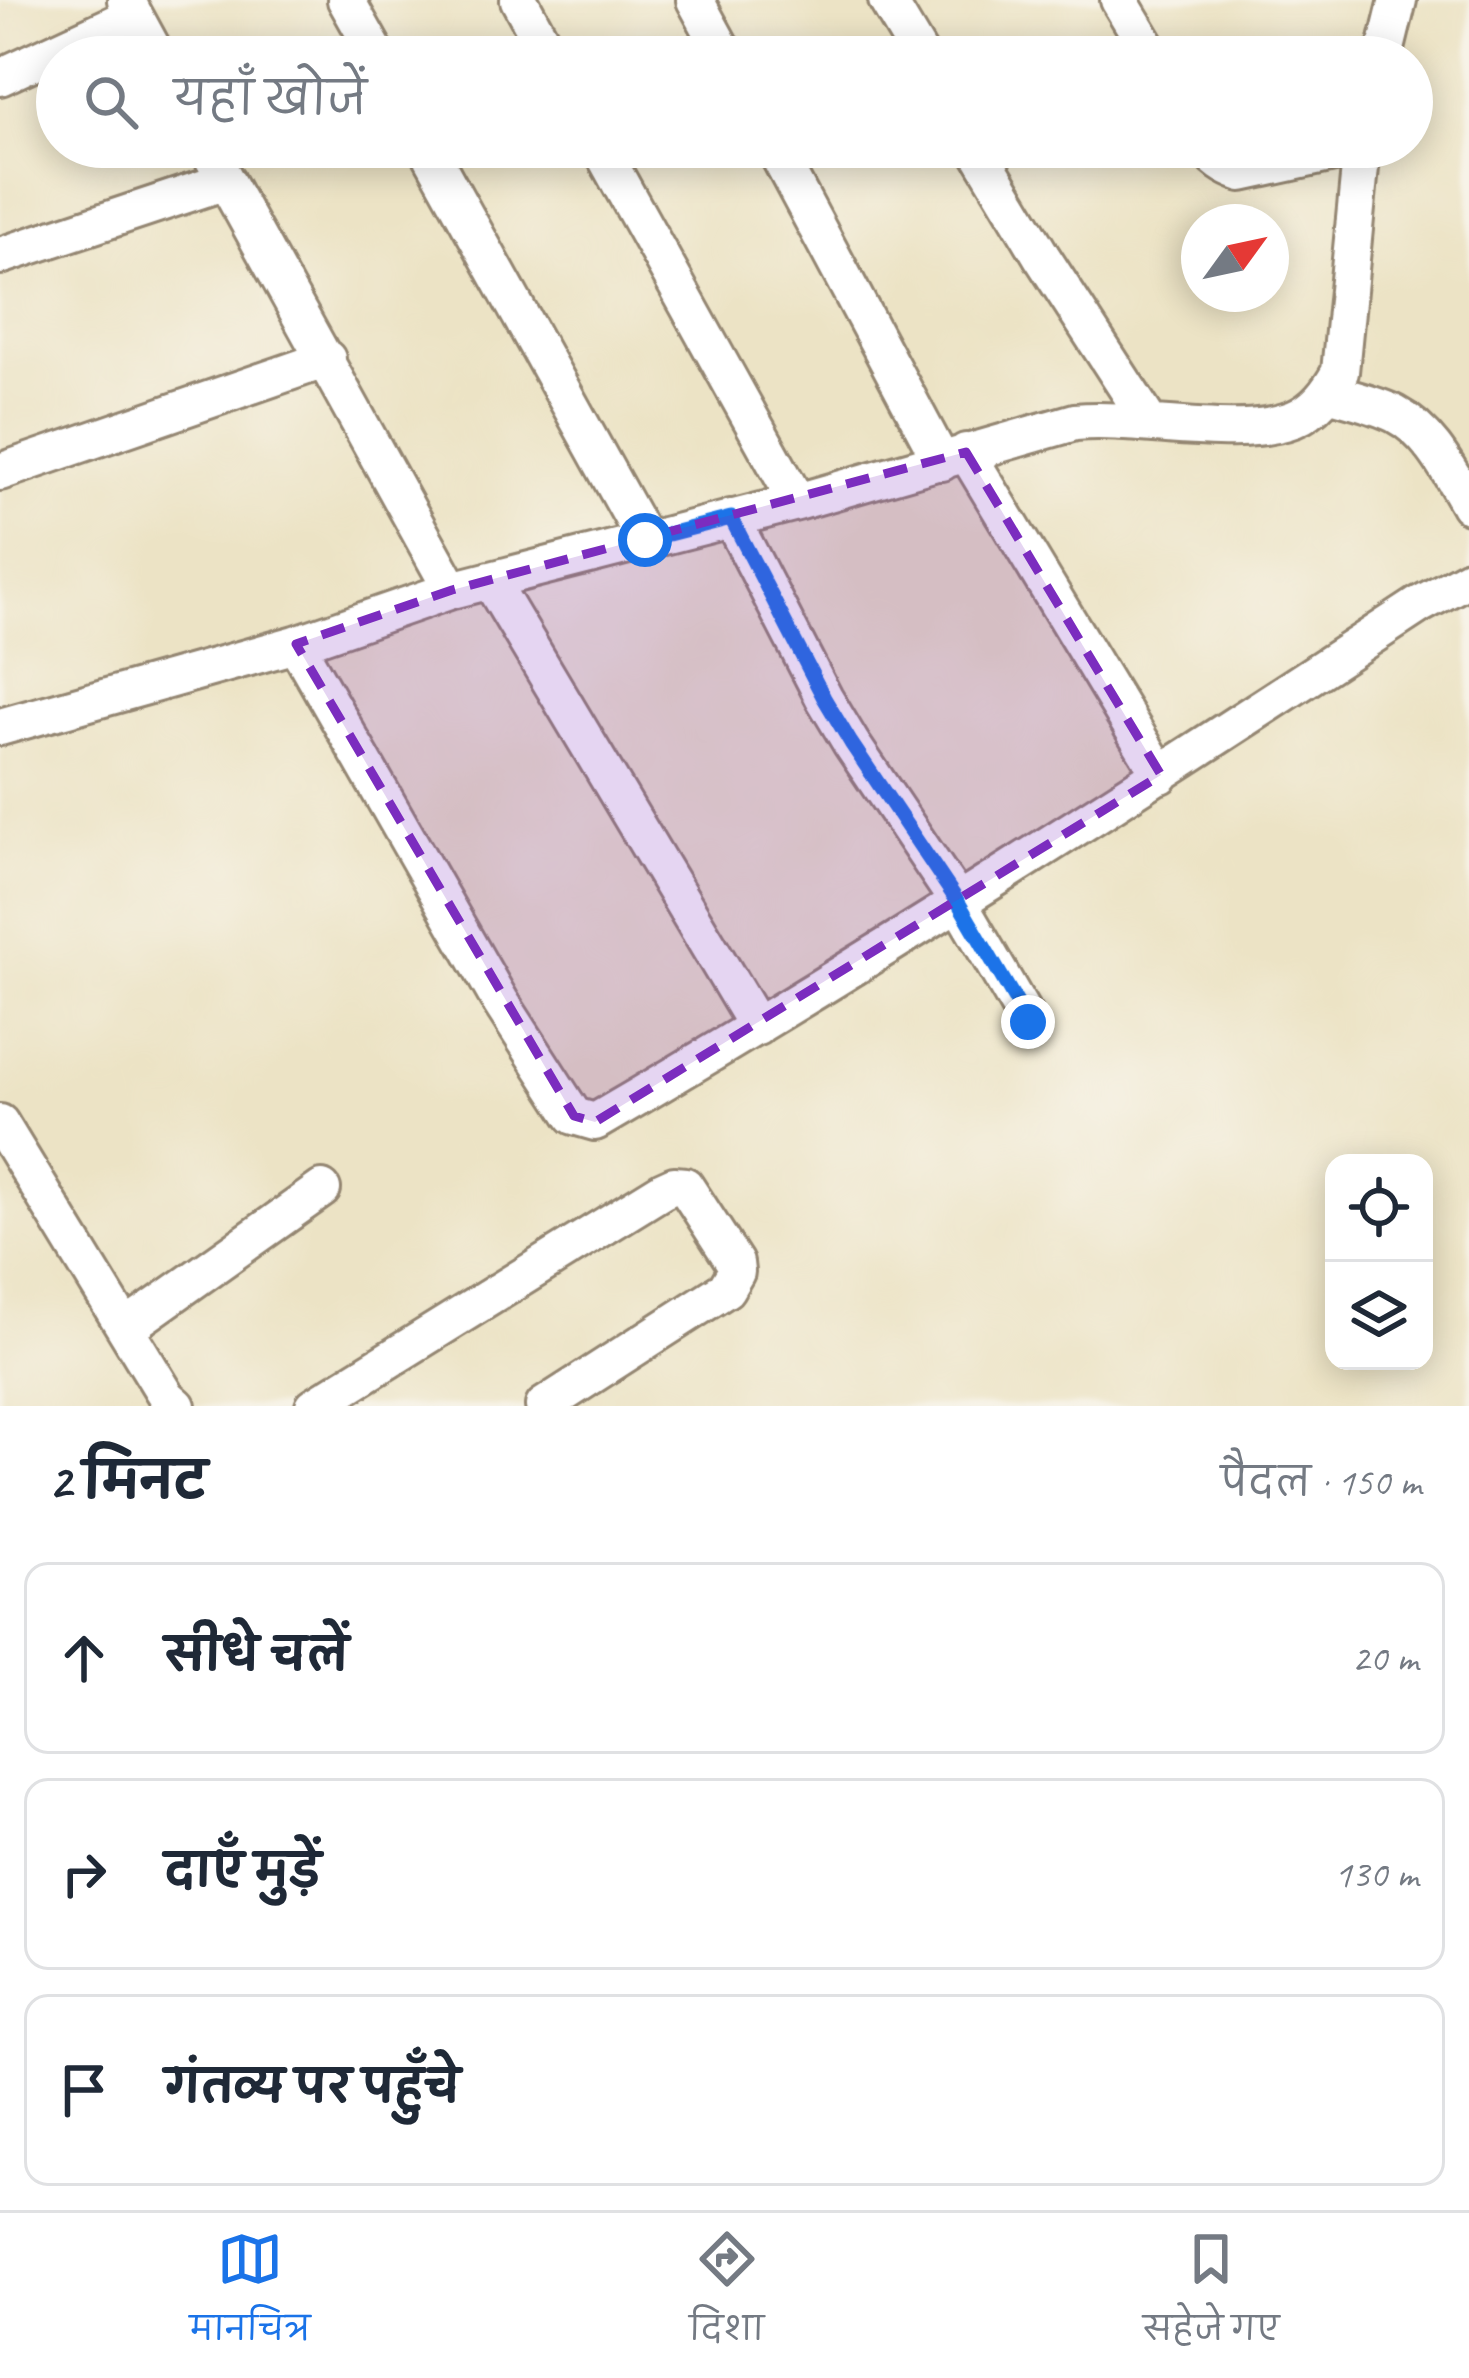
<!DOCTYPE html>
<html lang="hi">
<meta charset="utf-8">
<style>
:root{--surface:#fff;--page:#f2f2f3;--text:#1f2937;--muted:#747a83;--line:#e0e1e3;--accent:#1a73e8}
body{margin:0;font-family:Caveat,"Playpen Sans Deva",sans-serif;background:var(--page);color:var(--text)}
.controls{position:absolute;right:36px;bottom:36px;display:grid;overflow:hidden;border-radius:24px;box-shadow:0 6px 30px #0003}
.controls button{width:108px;height:108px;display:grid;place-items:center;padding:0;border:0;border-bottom:3px solid var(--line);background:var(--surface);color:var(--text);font:60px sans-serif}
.compass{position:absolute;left:1181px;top:204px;width:108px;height:108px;border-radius:50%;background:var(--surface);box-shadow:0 6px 30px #0003;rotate:57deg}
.stop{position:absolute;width:36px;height:36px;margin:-27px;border:9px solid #1a73e8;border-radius:50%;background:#fff}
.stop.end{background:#1a73e8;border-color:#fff;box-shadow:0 3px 12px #0008}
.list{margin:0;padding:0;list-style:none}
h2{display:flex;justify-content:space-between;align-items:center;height:156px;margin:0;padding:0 48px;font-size:51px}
h2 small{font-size:39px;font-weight:400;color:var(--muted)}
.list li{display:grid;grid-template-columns:78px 1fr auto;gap:36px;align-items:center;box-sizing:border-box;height:192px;margin:0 24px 24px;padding:0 24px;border:3px solid var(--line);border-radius:24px}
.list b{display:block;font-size:45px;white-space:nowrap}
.list em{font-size:39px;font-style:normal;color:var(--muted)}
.icon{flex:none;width:66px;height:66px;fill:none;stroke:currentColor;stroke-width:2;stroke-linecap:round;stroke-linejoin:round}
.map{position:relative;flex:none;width:1469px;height:1406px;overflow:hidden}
.search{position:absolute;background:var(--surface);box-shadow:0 6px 30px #0003;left:36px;right:36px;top:36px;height:132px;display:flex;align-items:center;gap:30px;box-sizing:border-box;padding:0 42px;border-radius:66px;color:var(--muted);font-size:45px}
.sheet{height:804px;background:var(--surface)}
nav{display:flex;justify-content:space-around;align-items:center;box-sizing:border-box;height:168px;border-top:3px solid var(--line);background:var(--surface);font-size:33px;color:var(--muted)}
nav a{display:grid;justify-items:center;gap:6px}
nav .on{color:var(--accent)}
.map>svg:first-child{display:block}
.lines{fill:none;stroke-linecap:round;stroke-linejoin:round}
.minor-casing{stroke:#948672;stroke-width:42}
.minor{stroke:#fff;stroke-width:36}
.route{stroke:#1a73e8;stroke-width:15}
.marked{fill:#7b2cbf;fill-opacity:0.2;stroke:#7b2cbf;stroke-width:9;stroke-dasharray:24 15;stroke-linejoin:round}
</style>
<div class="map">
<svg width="1469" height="1406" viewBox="0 0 1469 1406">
<rect width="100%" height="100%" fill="#f7f3e8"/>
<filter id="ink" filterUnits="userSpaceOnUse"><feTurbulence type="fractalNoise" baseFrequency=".00833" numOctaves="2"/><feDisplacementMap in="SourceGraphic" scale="24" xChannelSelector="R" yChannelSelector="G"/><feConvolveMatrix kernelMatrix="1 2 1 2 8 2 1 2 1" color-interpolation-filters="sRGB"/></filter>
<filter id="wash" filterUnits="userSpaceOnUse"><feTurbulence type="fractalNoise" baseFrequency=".004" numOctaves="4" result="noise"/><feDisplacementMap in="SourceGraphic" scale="48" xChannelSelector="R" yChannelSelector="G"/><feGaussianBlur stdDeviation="2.7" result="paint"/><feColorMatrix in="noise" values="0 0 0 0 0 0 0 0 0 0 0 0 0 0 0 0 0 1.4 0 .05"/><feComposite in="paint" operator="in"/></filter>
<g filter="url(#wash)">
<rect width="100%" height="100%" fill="#ece3c5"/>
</g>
<g filter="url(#ink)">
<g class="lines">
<defs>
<path id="minor" d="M126 0 157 57
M346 0 378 57
M519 0 550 57
M695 0 726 57
M887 0 921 57
M1119 0 1153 57
M1384 57 1398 0
M0 77 134 15
M207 147 452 590
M427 147 645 540
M600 147 797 502
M774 147 942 462
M976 147 1042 257 1149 422
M1206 147C1215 161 1227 168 1242 173L1362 147
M0 256 226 181
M1329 392C1350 399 1375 404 1395 414 1431 433 1449 471 1469 505
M966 452 1161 775
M0 472 327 359
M731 518 824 698 851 743 958 902 1028 1022
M490 580 757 1027
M296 644 500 1001 574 1116 595 1122C875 959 1148 783 1419 605L1469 578
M0 727 296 644 452 590 797 502 1075 422C1139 416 1237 441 1294 419 1316 410 1329 392 1340 372L1362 147
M0 1123 167 1397 177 1406
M126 1328 322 1189
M314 1406 663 1190 674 1185 685 1186 735 1263 736 1272 726 1289 544 1406"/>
</defs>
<!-- minor casing -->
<use href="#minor" class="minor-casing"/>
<!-- minor -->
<use href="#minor" class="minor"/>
</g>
</g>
<g class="lines" filter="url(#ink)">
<!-- route -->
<path class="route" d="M645 540 731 518 824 698 851 743 958 902 1028 1022"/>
</g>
<!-- marked area -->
<path class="marked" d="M966 452 1161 775 595 1122 574 1116 296 644 452 590Z"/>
</svg>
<div class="controls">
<button><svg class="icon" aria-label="locate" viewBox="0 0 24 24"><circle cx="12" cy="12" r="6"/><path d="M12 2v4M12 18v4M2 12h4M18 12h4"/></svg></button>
<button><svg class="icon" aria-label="layers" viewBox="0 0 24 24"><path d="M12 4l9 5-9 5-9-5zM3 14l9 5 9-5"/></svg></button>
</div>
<svg class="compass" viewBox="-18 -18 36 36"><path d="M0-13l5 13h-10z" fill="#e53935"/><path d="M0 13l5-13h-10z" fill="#747a83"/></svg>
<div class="stop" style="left:645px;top:540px"></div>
<div class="stop end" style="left:1028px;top:1022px"></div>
<div class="search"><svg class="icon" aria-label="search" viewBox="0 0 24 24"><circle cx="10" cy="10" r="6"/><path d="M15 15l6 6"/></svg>यहाँ खोजें</div>
</div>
<section class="sheet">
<h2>2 मिनट<small>पैदल · 150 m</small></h2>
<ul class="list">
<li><svg class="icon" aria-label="ahead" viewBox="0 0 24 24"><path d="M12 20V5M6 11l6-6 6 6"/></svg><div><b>सीधे चलें</b></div><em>20 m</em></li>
<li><svg class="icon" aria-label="right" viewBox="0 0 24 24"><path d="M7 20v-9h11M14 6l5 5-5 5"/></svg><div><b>दाएँ मुड़ें</b></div><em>130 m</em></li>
<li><svg class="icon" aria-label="arrive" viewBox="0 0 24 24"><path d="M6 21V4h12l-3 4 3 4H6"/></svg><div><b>गंतव्य पर पहुँचे</b></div></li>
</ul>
</section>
<nav>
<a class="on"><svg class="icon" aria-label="map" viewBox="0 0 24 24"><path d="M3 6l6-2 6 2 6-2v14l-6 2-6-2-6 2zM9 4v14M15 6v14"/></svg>मानचित्र</a>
<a><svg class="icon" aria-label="directions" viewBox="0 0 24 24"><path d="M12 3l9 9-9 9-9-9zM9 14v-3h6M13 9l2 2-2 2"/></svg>दिशा</a>
<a><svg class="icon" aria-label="saved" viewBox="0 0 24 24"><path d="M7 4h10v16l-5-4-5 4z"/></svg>सहेजे गए</a>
</nav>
